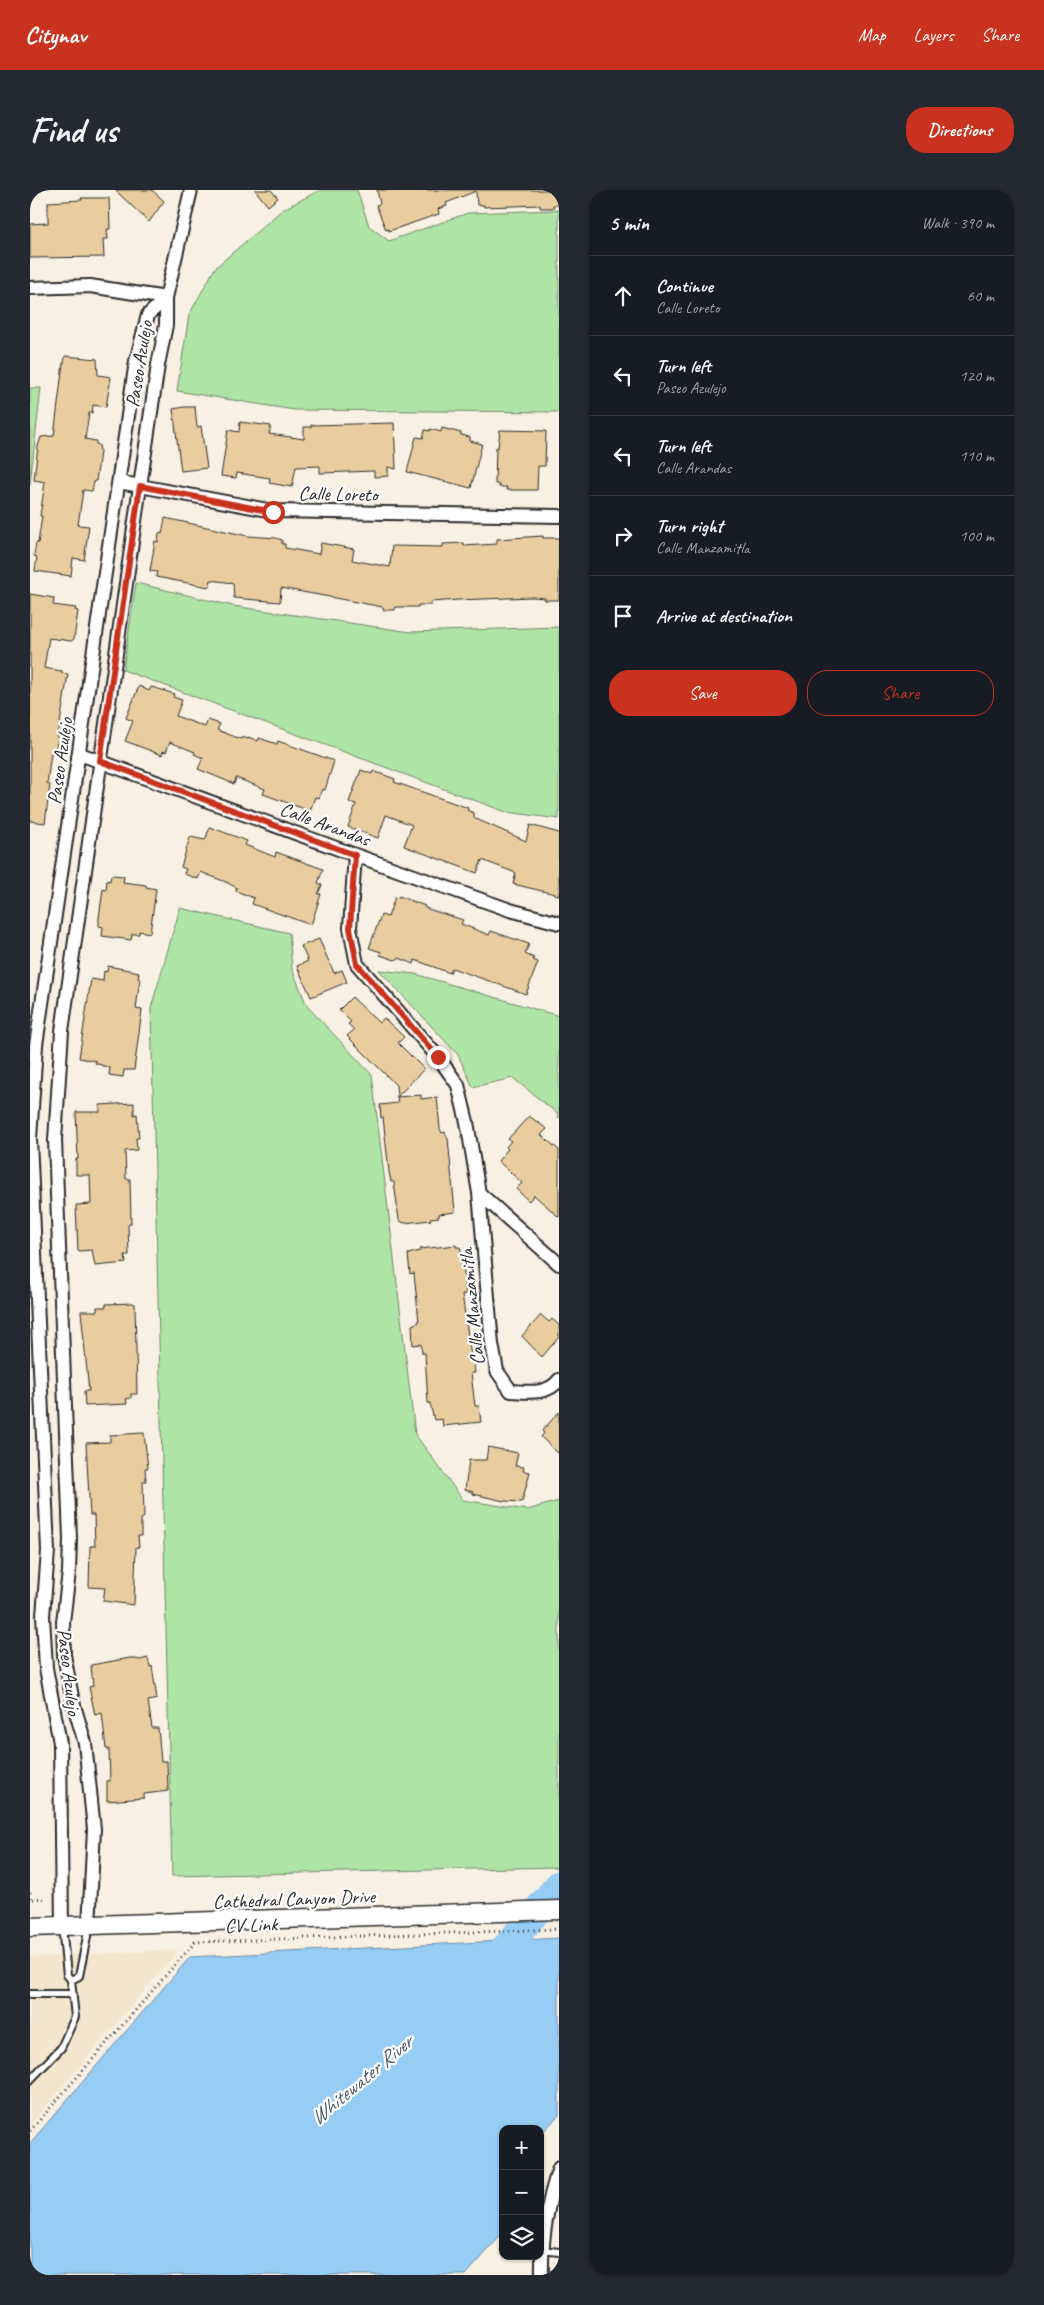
<!DOCTYPE html>
<meta charset="utf-8">
<style>
:root{--surface:#171b24;--page:#242831;--text:#f1f3f6;--muted:#9ea1a6;--line:#363941;--accent:#c8321e}
body{margin:0;font-family:Caveat,sans-serif;background:var(--page);color:var(--text)}
.controls{position:absolute;right:15px;bottom:15px;display:grid;overflow:hidden;border-radius:10px;box-shadow:0 1px 4px #0004}
.controls button{width:45px;height:45px;display:grid;place-items:center;padding:0;border:0;border-bottom:1px solid var(--line);background:var(--surface);color:var(--text);font:25px sans-serif}
.stop{position:absolute;width:15px;height:15px;margin:-11px;border:4px solid #c8321e;border-radius:50%;background:#fff}
.stop.end{background:#c8321e;border-color:#fff;box-shadow:0 1px 5px #0008}
.list{margin:0;padding:0;list-style:none}
h2{display:flex;justify-content:space-between;align-items:center;height:65px;margin:0;padding:0 20px;font-size:21px}
h2 small{font-size:16px;font-weight:400;color:var(--muted)}
.list li{display:grid;grid-template-columns:32px 1fr auto;gap:15px;align-items:center;box-sizing:border-box;height:80px;padding:0 20px;border-top:1px solid var(--line)}
.list b{display:block;font-size:19px;white-space:nowrap}
.list p{margin:0;font-size:16px;white-space:nowrap;color:var(--muted)}
.list em{font-size:16px;font-style:normal;color:var(--muted)}
.actions{display:flex;gap:10px;padding:15px 20px}
.actions a{flex:1;padding:11px 0;border:1px solid var(--accent);border-radius:20px;text-align:center;font-size:18px;color:var(--accent)}
.actions .main{background:var(--accent);color:#fff}
.icon{flex:none;width:28px;height:28px;fill:none;stroke:currentColor;stroke-width:2;stroke-linecap:round;stroke-linejoin:round}
.map{position:relative;flex:none;width:529px;height:2085px;overflow:hidden;border-radius:20px}
header{display:flex;align-items:center;gap:30px;box-sizing:border-box;height:70px;padding:0 25px;background:var(--accent);color:#fff}
header strong{font-size:24px}
nav{display:flex;gap:28px;margin-inline-start:auto;font-size:18px}
.intro{display:flex;align-items:center;justify-content:space-between;box-sizing:border-box;height:120px;padding:0 30px}
h1{margin:0;font-size:35px}
.button{padding:12px 22px;border-radius:20px;background:var(--accent);color:#fff;font-size:18px;font-weight:700}
main{display:flex;gap:30px;padding:0 30px}
aside{flex:1;background:var(--surface);border-radius:20px;box-shadow:0 1px 4px #0004}
.map>svg:first-child{display:block}
.built{fill:#f4e6ce}
.green{fill:#afe4a7;stroke:#6d8869}
.water{fill:#97cdf5;stroke:#6c8ca4}
.lines{fill:none;stroke-linecap:round;stroke-linejoin:round}
.river{stroke:#97cdf5;stroke-width:29}
.building{fill:#e9cd9e;stroke:#2b2b2b}
.lane-casing{stroke:#2b2b2b;stroke-width:10}
.street-casing{stroke:#2b2b2b;stroke-width:16}
.secondary-casing{stroke:#2b2b2b;stroke-width:21}
.path{stroke:#2b2b2b;stroke-width:3;stroke-dasharray:1 4;stroke-linecap:butt}
.lane{stroke:#fff;stroke-width:6}
.street{stroke:#fff;stroke-width:12}
.secondary{stroke:#fff;stroke-width:18}
.route{stroke:#c8321e;stroke-width:6}
.labels{text-anchor:middle;dominant-baseline:central;stroke-width:4.5;stroke-linejoin:round;paint-order:stroke}
.street-label{font-size:20px;fill:#2b2b2b;stroke:#fff}
.water-label{font-size:21px;font-style:italic;fill:#4b5c68;stroke:#fff}
</style>
<header>
<strong>Citynav</strong>
<nav><a>Map</a><a>Layers</a><a>Share</a></nav>
</header>
<div class="intro"><h1>Find us</h1><a class="button">Directions</a></div>
<main>
<div class="map">
<svg width="529" height="2085" viewBox="0 0 529 2085">
<rect width="100%" height="100%" fill="#f8f0e2"/>
<filter id="ink" filterUnits="userSpaceOnUse"><feTurbulence type="fractalNoise" baseFrequency=".02" numOctaves="2"/><feDisplacementMap in="SourceGraphic" scale="10" xChannelSelector="R" yChannelSelector="G"/><feConvolveMatrix kernelMatrix="1 2 1 2 8 2 1 2 1" color-interpolation-filters="sRGB"/></filter>
<g filter="url(#ink)">
<!-- built -->
<path class="built" d="M149 1760 0 1935V1767Z"/>
<!-- green -->
<path class="green" d="M290 0H327L339 36 359 51 438 23 529 20V222L264 220 147 201 159 125 185 78 252 20Z
M0 198H11L0 294Z
M106 393 203 416 381 442 529 437V629L476 622 93 480Z
M150 718 259 743 262 779 277 816 342 885 385 1244 433 1310 497 1320 529 1311V1677L142 1686 121 818Z
M349 780 385 784 529 826V928L528 924 483 888 443 897 428 865Z"/>
<!-- water -->
<path class="water" d="M529 1748V1925L510 1945V1939H473V2043L436 2085H0V1953L160 1767Z"/>
<g class="lines">
<!-- river -->
<path class="river" d="M456 1781 529 1695"/>
</g>
<!-- building -->
<path class="building" d="M85 0H122L134 11 119 32Z
M225 0H241L248 8 238 16Z
M347 0H529V15H523V18H510V15L454 17V15H447L446 1 416 13 417 16 408 19 409 24 359 41 358 39 356 40 346 15 350 14Z
M51 8H79L80 39H77L78 49H73L74 67 0 68V34L18 33V12L52 10Z
M35 166 67 169 68 185 81 187 76 217 63 215 62 223H59L55 249 66 251V254L69 255 70 262 66 291H64L62 301 53 300 48 335 59 336 54 370 43 368 41 386 5 381 7 367 4 366 6 353H8L12 326H10L15 292 4 290 8 256 11 247 24 246 33 173H34Z
M155 217H165L167 237 171 236 177 278 151 281 143 219Z
M210 232 241 236 239 244 274 249V237H281V235L364 233 366 279 358 277V286L344 287V281L290 283V276L266 277 262 297 239 293 240 288 207 283 206 288 191 286 198 240 209 242Z
M412 238 431 243V245L440 247V251L452 254 441 298 377 282 386 247 393 248 395 240 400 241V239L411 242Z
M470 240 516 241 515 276H508L507 300H476L477 297H469V294H465L466 257 468 258Z
M135 328 218 346 246 348 252 350V354H255V358L289 364 291 353 324 359 322 370 360 377 362 356 413 357V354L434 353V356L467 354V349L513 346V348H529V410H514L515 408 502 407 428 410 401 412V415H388V417H365V420H353V417L251 398 250 412 204 408 203 393 181 390 179 397 126 387 127 382 120 381 125 351 128 352 129 343 132 344Z
M0 404 24 408 23 415 46 418 45 420 48 421 44 449 41 451 19 448 14 478 32 481V483L38 484 25 564 21 563 17 594 20 595 15 633 0 631Z
M109 496 119 501 121 497 132 500 144 504 143 507 152 510 146 526 175 537 178 530 190 534 187 540 211 549 212 547 218 549V547L228 551 229 548 247 554 248 551 304 571 295 600 292 599 289 608 285 607 280 621 233 604 235 599 206 588 204 594 168 579 173 568 164 564 165 562 140 552 136 562 133 561 132 565 95 551 103 531 96 528Z
M331 580 342 584 343 581 365 589 364 592 438 618 437 620 444 623V628L496 651 500 635 529 643V705L483 694 486 683 452 670 447 683 374 656 382 635 356 625 348 648 318 637 326 614 319 612Z
M180 637 217 651 215 655 245 667 246 662 293 679 288 693 292 695 288 704H291L281 735 222 714 224 708 206 701 207 698 198 693 171 682 168 689 154 684 156 679 151 677 160 647 175 650Z
M81 685 94 686 93 692 116 695V697L126 699 120 743 109 741V744H102L101 750 72 746 73 737 69 736V728L73 699 76 700 77 690 80 691Z
M369 706 395 716V718L433 730 431 734 459 745 461 741 499 754 495 764 504 768 503 770 508 772 496 804 422 778 420 783 385 770 384 774 369 768 365 770 350 765 351 762 339 758 351 725 358 727 365 707 368 708Z
M289 749 304 783 312 780 317 792 281 807 267 776 278 771 271 756Z
M78 776 109 782 108 788 110 789 106 819 112 820 104 880H94L93 887 79 885 80 878 65 873 66 871 49 868 61 789 73 791 74 781 77 782Z
M322 807 349 833 354 828 374 847 368 853 394 879 367 907 366 895 317 846 324 840 318 834 321 832 309 820Z
M391 905V909L407 907 410 939 412 943 415 942 418 949 425 1022 409 1024V1027L400 1028 401 1030 374 1033 369 1030 364 992H361L359 982 353 927 351 928 350 915 368 913 367 907Z
M104 913V925L107 924 109 948H106L107 960 95 961 96 989H100L101 1033 98 1035 99 1065H95L96 1073 65 1076 62 1060 48 1061 46 1015 61 1014 60 985H46V969H48L46 922H70V915Z
M499 926 517 939 511 945 529 960V1027L504 1005 499 1011 486 999 492 993 468 971 478 959 476 957 481 951 478 949Z
M426 1055V1057H430L432 1064 436 1104H432L441 1166H443L445 1183H441L445 1216H449L451 1232 413 1236 412 1229 404 1230 400 1213H398L395 1163H392L391 1154 383 1155 382 1135 389 1132 384 1083 380 1084 378 1064 390 1061V1059Z
M103 1113 105 1114 107 1204H101V1208L96 1209 97 1214 55 1216 54 1201H59L51 1121H67V1117H76V1114Z
M511 1125 519 1132 522 1129 529 1135V1147L512 1167 492 1146Z
M529 1222V1264L511 1247 514 1243 512 1241Z
M114 1243 118 1278H115L116 1291H113L114 1327 111 1329V1346H108L109 1357H106L104 1415 73 1411 75 1398 59 1397 60 1356H65L64 1325H60L56 1253 80 1252V1245Z
M458 1257 488 1263 485 1276 494 1277 493 1281 500 1282 492 1312 474 1311 443 1304V1302L435 1300 439 1270H456Z
M100 1468 110 1470 118 1468 120 1477 122 1476 127 1509 118 1511 122 1538H128L131 1571H137L138 1601 114 1604V1608L77 1611V1591H80L79 1559H76L72 1523 65 1525 59 1497 63 1496 61 1475Z"/>
<g class="lines">
<defs>
<path id="lane" d="M41 1790 49 1786 59 1737
M0 1804H43
M0 1890 31 1858 45 1827 41 1790 37 1785 32 1736
M512 2060 529 2062"/>
<path id="street" d="M0 98 60 96 136 108
M89 292 243 321 529 326
M50 564 325 665 480 720 529 733
M325 665 320 738 327 774 408 867 428 895 437 932 449 1003
M529 1074 449 1003 462 1154 467 1181 481 1201C498 1202 518 1205 529 1190
M32 1736 30 1553 16 1478 13 1426 18 1361 0 949 6 855 106 171 118 125 136 108
M59 1736 64 1639 55 1553 43 1512 34 1465 33 1432 39 1382 40 1349 25 950 32 841 110 296 128 175 136 135V108L161 0
M512 2085C511 2047 517 2014 529 1978"/>
<path id="secondary" d="M0 1737 529 1720"/>
</defs>
<!-- lane casing -->
<use href="#lane" class="lane-casing"/>
<!-- street casing -->
<use href="#street" class="street-casing"/>
<!-- secondary casing -->
<use href="#secondary" class="secondary-casing"/>
<!-- path -->
<path class="path" d="M0 1702V1709L18 1708
M0 1941 165 1752 529 1739"/>
<!-- lane -->
<use href="#lane" class="lane"/>
<!-- street -->
<use href="#street" class="street"/>
<!-- secondary -->
<use href="#secondary" class="secondary"/>
</g>
</g>
<g class="lines" filter="url(#ink)">
<!-- route -->
<path class="route" d="M243 322 110 296 70 571 325 665 320 738 327 774 408 867"/>
</g>
<g class="labels">
<!-- street labels -->
<g class="street-label">
<text transform="translate(109 174) rotate(-81)">Paseo Azulejo</text>
<text transform="translate(308 304) rotate(1)">Calle Loreto</text>
<text transform="translate(30 571) rotate(-82)">Paseo Azulejo</text>
<text transform="translate(295 634) rotate(20)">Calle Arandas</text>
<text transform="translate(442 1117) rotate(-96)">Calle Manzamitla</text>
<text transform="translate(39 1482) rotate(83)">Paseo Azulejo</text>
<text transform="translate(264 1709) rotate(-2)">Cathedral Canyon Drive</text>
<text transform="translate(221 1735) rotate(-2)">CV Link</text>
</g>
<!-- water labels -->
<g class="water-label">
<text transform="translate(331 1890) rotate(-40)">Whitewater River</text>
</g>
</g>
</svg>
<div class="controls">
<button>+</button>
<button>−</button>
<button><svg class="icon" aria-label="layers" viewBox="0 0 24 24"><path d="M12 4l9 5-9 5-9-5zM3 14l9 5 9-5"/></svg></button>
</div>
<div class="stop" style="left:243px;top:322px"></div>
<div class="stop end" style="left:408px;top:867px"></div>
</div>
<aside>
<h2>5 min<small>Walk · 390 m</small></h2>
<ul class="list">
<li><svg class="icon" aria-label="ahead" viewBox="0 0 24 24"><path d="M12 20V5M6 11l6-6 6 6"/></svg><div><b>Continue</b><p>Calle Loreto</p></div><em>60 m</em></li>
<li><svg class="icon" aria-label="left" viewBox="0 0 24 24"><path d="M17 20v-9H6M10 6l-5 5 5 5"/></svg><div><b>Turn left</b><p>Paseo Azulejo</p></div><em>120 m</em></li>
<li><svg class="icon" aria-label="left" viewBox="0 0 24 24"><path d="M17 20v-9H6M10 6l-5 5 5 5"/></svg><div><b>Turn left</b><p>Calle Arandas</p></div><em>110 m</em></li>
<li><svg class="icon" aria-label="right" viewBox="0 0 24 24"><path d="M7 20v-9h11M14 6l5 5-5 5"/></svg><div><b>Turn right</b><p>Calle Manzamitla</p></div><em>100 m</em></li>
<li><svg class="icon" aria-label="arrive" viewBox="0 0 24 24"><path d="M6 21V4h12l-3 4 3 4H6"/></svg><div><b>Arrive at destination</b></div></li>
</ul>
<div class="actions"><a class="main">Save</a><a>Share</a></div>
</aside>
</main>
